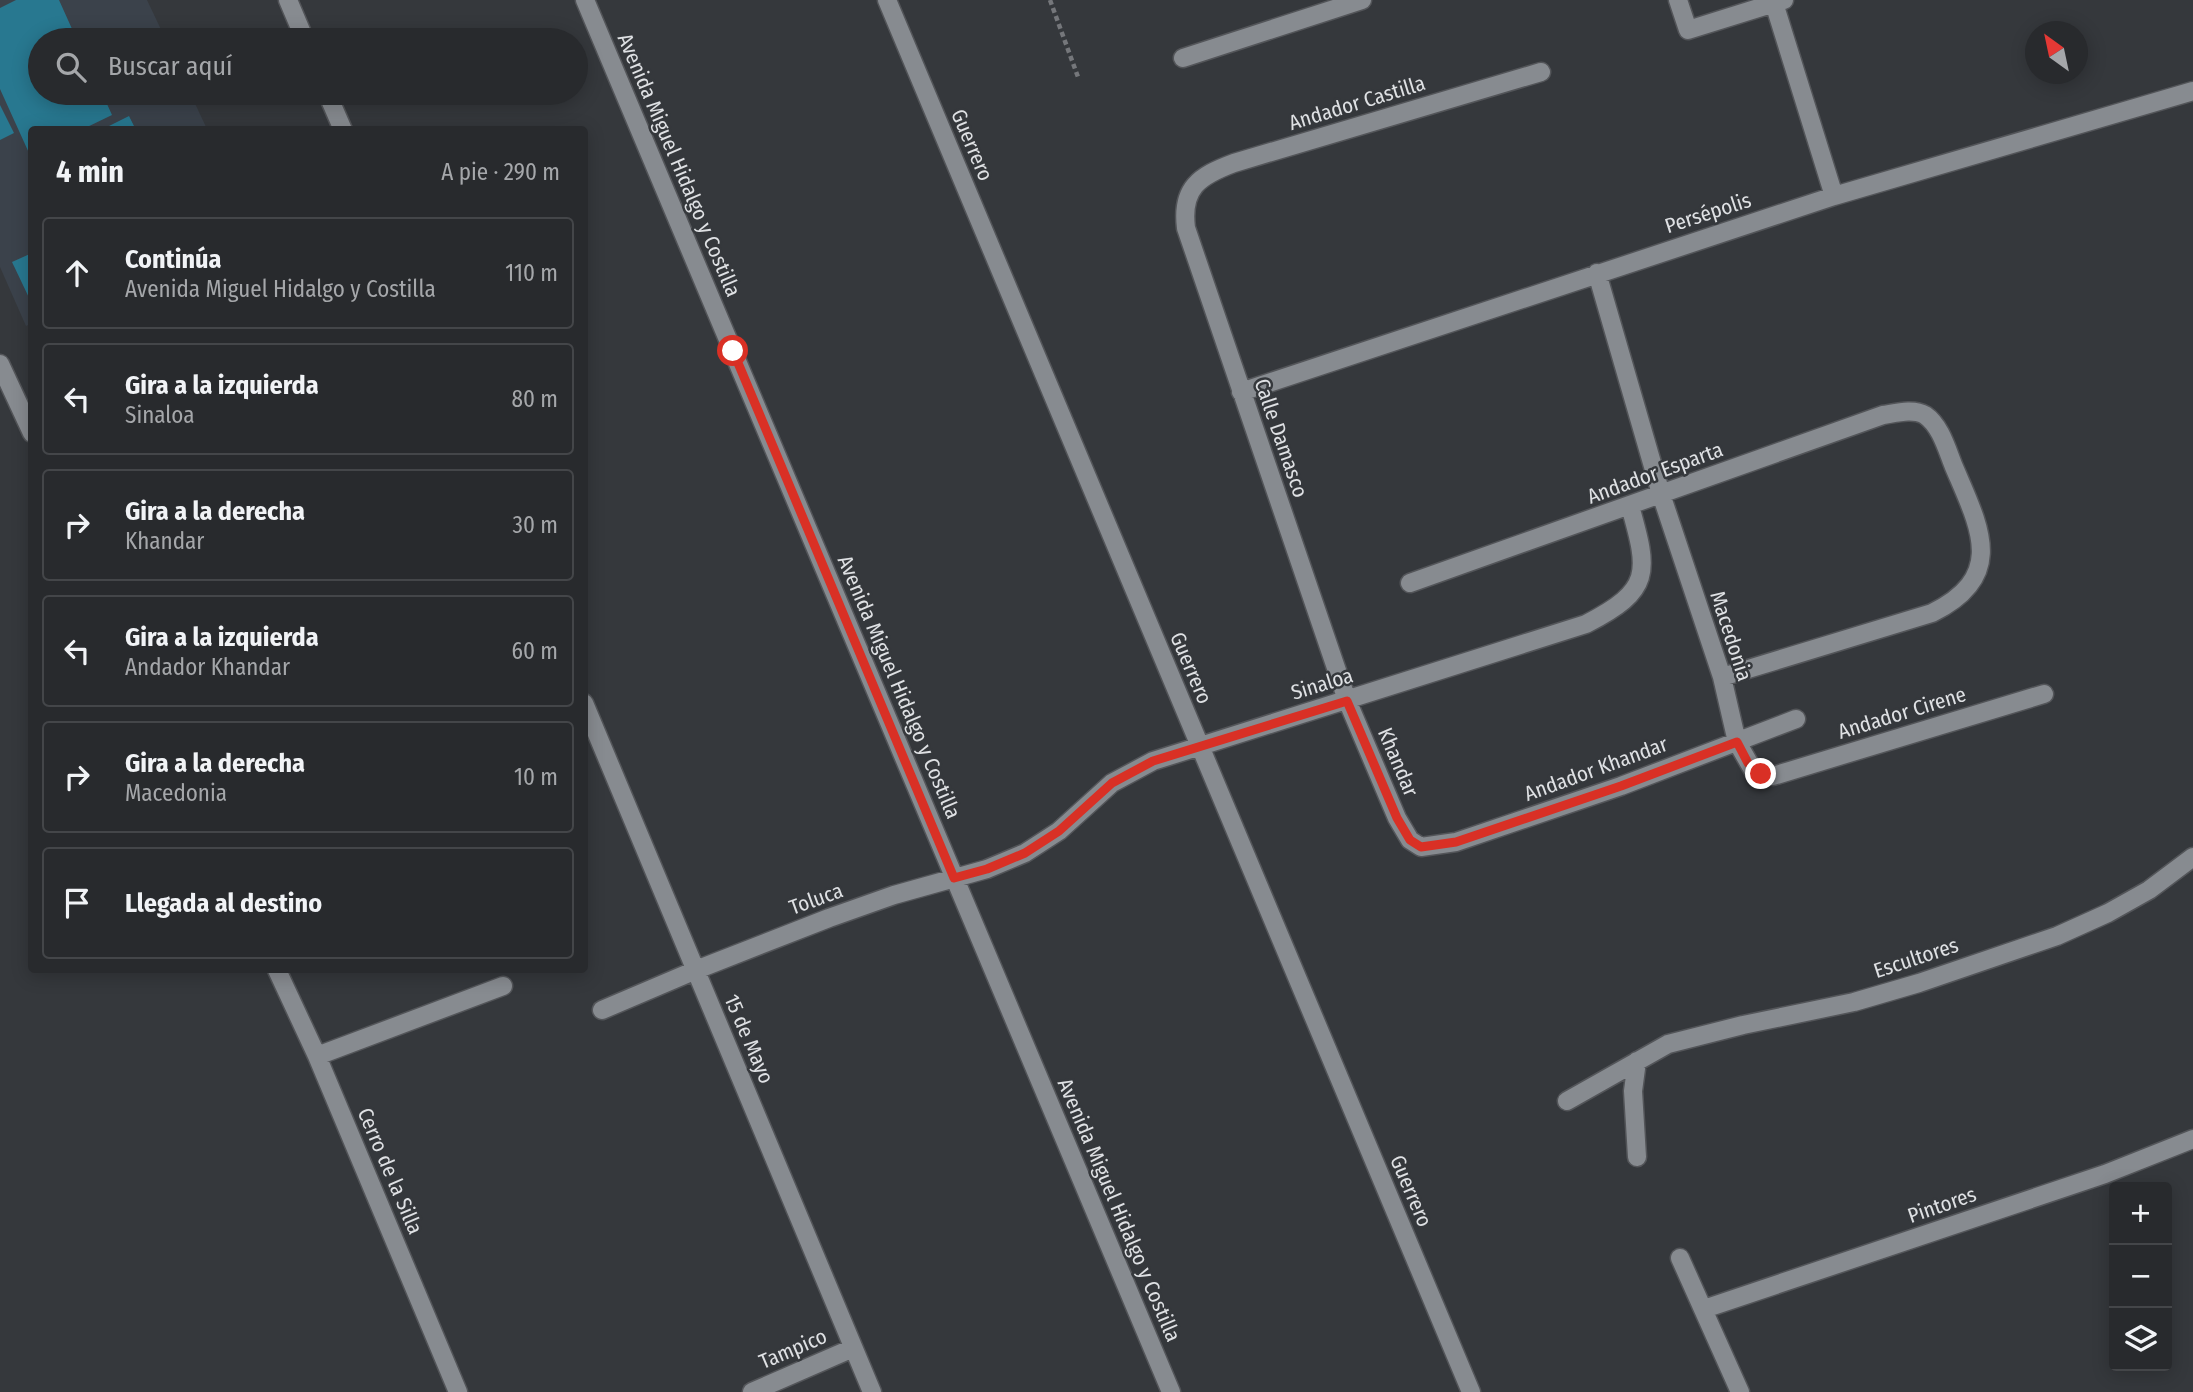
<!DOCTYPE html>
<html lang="es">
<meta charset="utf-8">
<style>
:root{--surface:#282a2d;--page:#303235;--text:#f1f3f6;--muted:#a5a7aa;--line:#444649}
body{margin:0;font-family:"Fira Sans Condensed",sans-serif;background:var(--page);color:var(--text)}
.controls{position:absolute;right:21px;bottom:21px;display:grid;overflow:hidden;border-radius:7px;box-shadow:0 4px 18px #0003}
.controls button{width:63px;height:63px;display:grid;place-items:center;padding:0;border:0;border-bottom:2px solid var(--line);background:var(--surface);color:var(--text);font:35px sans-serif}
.compass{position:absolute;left:2025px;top:21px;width:63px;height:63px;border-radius:50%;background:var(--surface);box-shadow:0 4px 18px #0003;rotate:327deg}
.stop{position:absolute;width:21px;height:21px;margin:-16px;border:5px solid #d93025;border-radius:50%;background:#fff}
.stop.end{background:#d93025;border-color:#fff;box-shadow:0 2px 7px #0008}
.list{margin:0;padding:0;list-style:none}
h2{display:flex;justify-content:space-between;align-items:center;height:91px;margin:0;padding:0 28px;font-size:30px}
h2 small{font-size:23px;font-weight:400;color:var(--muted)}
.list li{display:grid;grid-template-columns:46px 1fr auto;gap:21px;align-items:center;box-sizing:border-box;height:112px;margin:0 14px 14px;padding:0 14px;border:2px solid var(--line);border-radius:7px}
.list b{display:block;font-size:26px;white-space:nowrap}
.list p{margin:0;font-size:23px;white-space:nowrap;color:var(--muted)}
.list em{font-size:23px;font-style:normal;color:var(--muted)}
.icon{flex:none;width:38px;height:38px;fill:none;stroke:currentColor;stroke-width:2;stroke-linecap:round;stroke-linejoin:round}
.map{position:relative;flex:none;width:2193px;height:1392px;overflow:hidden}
.search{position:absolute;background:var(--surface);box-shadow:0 4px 18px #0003;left:28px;top:28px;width:560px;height:77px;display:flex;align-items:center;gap:18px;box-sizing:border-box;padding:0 24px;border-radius:38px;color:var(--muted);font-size:26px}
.panel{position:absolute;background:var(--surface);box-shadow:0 4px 18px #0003;left:28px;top:126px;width:560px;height:847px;border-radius:7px}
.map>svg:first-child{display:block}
.built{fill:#3b424b}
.building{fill:#287890}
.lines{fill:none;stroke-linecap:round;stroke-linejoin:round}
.street-casing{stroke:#535559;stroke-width:21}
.path{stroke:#75777b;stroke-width:4.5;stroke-dasharray:5 3.5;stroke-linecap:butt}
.street{stroke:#878b90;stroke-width:18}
.route{stroke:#d93025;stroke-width:9}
.labels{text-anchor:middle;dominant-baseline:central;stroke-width:5;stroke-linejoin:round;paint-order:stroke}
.street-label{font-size:21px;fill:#dfe1e4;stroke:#35383c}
</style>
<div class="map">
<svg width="2193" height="1392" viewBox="0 0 2193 1392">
<rect width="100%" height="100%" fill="#35383c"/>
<!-- built -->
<path class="built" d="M0 0H147L166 40H40V93H190L207 129 32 130V323L26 326 0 267Z"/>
<!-- building -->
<path class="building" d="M16 0H59L77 40H40V93H102L112 115 81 130H32V152L29 153 0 89V8Z
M0 105 14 133 0 140Z
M129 116 136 130H101Z
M32 253V304L12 262Z"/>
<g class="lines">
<defs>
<path id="street" d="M288 0 305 40
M585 0 1171 1392
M887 0 1471 1392
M1678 0 1688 30 1784 0
M1774 3 1834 196
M1183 58 1362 0
M1541 72 1234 163C1199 176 1181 188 1186 228L1347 700 1397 818 1410 840 1421 847 1456 842 1621 786 1796 719
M327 93 343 130
M1597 273 1661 494 1722 677 1737 742 1753 770 1761 774 1773 776 2044 694
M0 364 32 433
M1241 392 1834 196 2193 91
M1410 583 1883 415C1896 413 1913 408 1925 415 1941 426 1947 450 1954 467 1980 528 2007 576 1932 613L1722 677
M584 703 872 1392
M277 970 317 1056 458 1392
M602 1010 696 970 829 918 894 895 987 869 1025 853 1059 831 1112 783 1153 761 1586 624C1652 590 1649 573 1630 506
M317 1056 503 986
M1637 1061 1633 1091 1637 1157
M1567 1101 1668 1044 1743 1025 1854 1002 1919 983 2057 936 2108 913 2149 890 2193 857
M1680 1258 1740 1392
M1704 1309 2105 1174 2193 1139
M752 1392 853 1348"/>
</defs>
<!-- street casing -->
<use href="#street" class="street-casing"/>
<!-- path -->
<path class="path" d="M1050 0 1078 77"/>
<!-- street -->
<use href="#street" class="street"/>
</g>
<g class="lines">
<!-- route -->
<path class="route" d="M733 351 954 878 987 869 1025 853 1059 831 1112 783 1153 761 1347 701 1397 818 1410 840 1421 847 1456 842 1621 786 1737 742 1748 763 1761 774"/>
</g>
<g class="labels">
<!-- street labels -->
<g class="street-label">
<text transform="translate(1357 103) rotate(-17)">Andador Castilla</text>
<text transform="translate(972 145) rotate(67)">Guerrero</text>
<text transform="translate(679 165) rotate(67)">Avenida Miguel Hidalgo y Costilla</text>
<text transform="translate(1708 213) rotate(-18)">Persépolis</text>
<text transform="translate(1281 438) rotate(71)">Calle Damasco</text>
<text transform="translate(1655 473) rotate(-20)">Andador Esparta</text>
<text transform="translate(1731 636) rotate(72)">Macedonia</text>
<text transform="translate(1191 668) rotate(67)">Guerrero</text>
<text transform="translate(1322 684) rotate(-17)">Sinaloa</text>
<text transform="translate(899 687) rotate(67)">Avenida Miguel Hidalgo y Costilla</text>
<text transform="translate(1902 713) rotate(-17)">Andador Cirene</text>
<text transform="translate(1398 762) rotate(67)">Khandar</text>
<text transform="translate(1596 769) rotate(-20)">Andador Khandar</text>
<text transform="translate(816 899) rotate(-20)">Toluca</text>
<text transform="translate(1916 958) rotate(-18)">Escultores</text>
<text transform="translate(749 1039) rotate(67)">15 de Mayo</text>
<text transform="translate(390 1171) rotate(67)">Cerro de la Silla</text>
<text transform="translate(1411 1191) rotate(67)">Guerrero</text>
<text transform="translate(1942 1205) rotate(-19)">Pintores</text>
<text transform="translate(1119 1210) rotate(67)">Avenida Miguel Hidalgo y Costilla</text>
<text transform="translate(793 1349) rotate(-23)">Tampico</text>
</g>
</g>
</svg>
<div class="controls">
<button>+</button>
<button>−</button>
<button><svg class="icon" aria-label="layers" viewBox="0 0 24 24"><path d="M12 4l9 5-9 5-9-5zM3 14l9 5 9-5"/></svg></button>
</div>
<svg class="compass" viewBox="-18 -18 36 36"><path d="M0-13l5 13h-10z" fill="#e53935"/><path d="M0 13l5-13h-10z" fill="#a5a7aa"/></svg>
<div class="stop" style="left:733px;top:351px"></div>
<div class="stop end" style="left:1761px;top:774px"></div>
<div class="search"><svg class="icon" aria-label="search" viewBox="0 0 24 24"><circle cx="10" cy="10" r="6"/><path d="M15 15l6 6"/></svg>Buscar aquí</div>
<section class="panel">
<h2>4 min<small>A pie · 290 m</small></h2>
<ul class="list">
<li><svg class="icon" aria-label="ahead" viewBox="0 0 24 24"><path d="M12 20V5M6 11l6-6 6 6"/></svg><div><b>Continúa</b><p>Avenida Miguel Hidalgo y Costilla</p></div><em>110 m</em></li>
<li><svg class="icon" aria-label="left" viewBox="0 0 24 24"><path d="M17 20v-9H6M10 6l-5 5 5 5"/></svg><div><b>Gira a la izquierda</b><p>Sinaloa</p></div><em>80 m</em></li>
<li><svg class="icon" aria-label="right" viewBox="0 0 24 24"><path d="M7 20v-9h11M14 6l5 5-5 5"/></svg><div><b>Gira a la derecha</b><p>Khandar</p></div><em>30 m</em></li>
<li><svg class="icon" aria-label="left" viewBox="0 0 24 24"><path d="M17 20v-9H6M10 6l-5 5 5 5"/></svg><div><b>Gira a la izquierda</b><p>Andador Khandar</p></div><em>60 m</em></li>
<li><svg class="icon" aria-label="right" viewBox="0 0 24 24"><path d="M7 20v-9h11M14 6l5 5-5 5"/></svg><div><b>Gira a la derecha</b><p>Macedonia</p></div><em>10 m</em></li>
<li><svg class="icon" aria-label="arrive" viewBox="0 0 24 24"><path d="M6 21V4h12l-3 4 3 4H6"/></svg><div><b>Llegada al destino</b></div></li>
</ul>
</section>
</div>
